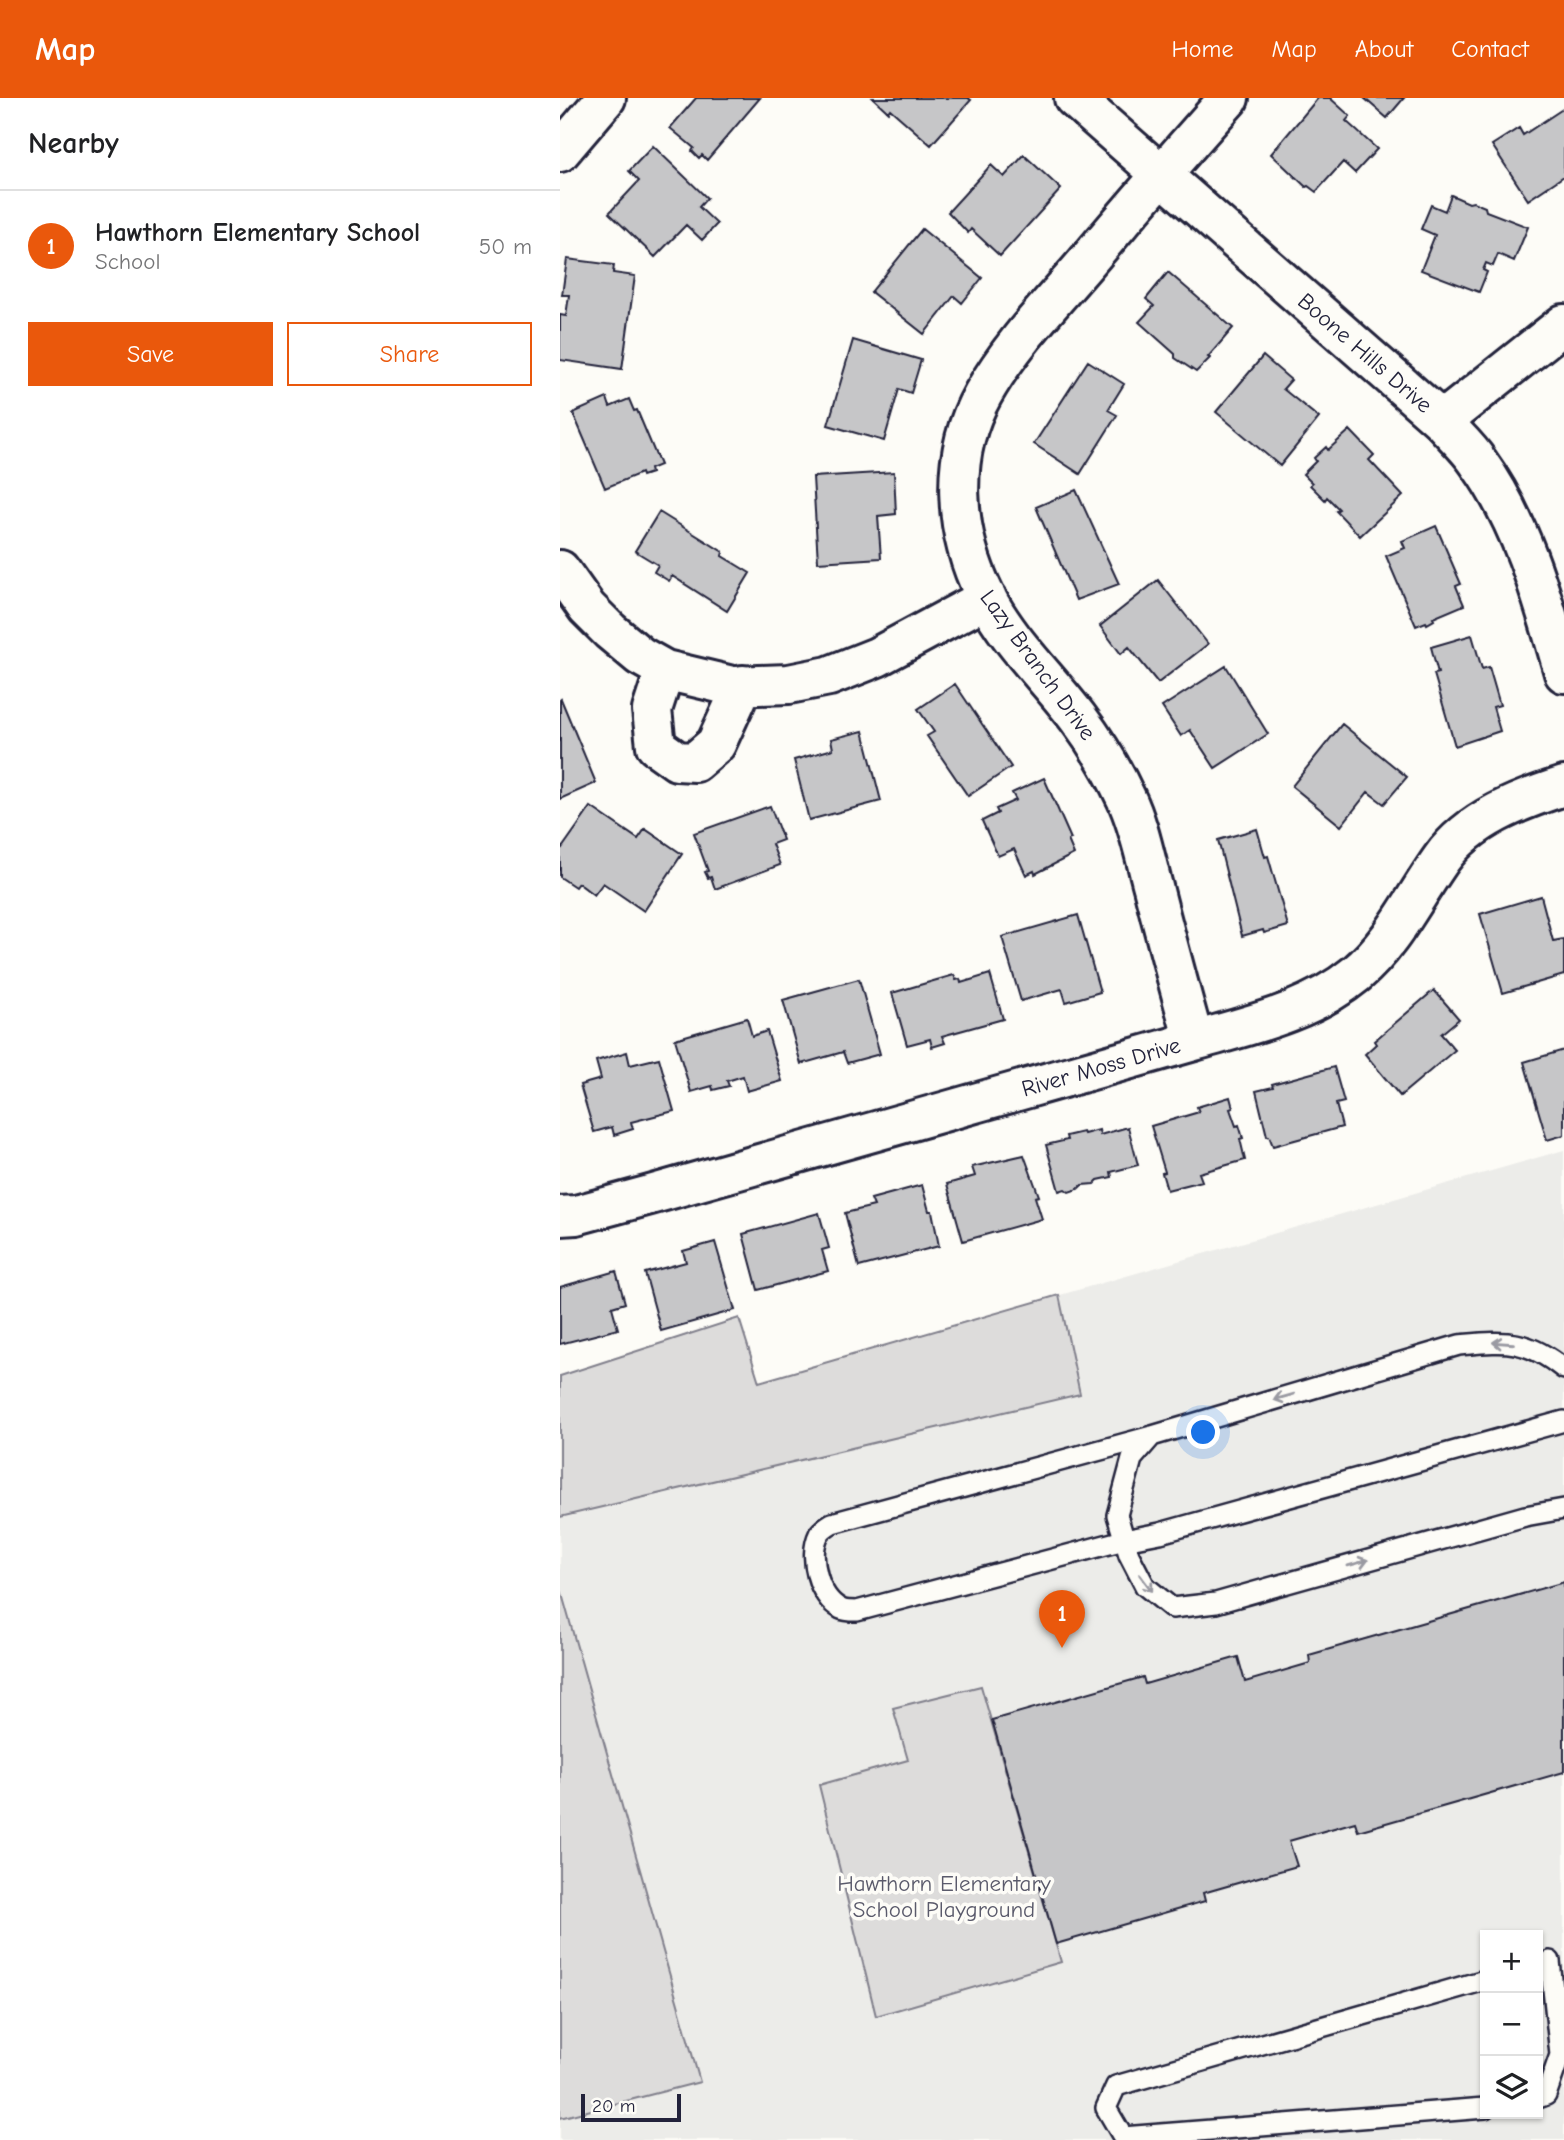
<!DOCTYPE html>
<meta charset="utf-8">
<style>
:root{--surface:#fff;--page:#f2f2f2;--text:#202124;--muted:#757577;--line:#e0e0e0;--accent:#ea580c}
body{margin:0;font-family:"Comic Neue",sans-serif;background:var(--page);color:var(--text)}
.controls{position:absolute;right:21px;bottom:21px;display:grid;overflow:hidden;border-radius:0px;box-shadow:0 2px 5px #0004}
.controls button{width:63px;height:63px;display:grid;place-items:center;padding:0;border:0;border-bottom:2px solid var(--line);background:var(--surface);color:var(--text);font:35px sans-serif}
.scale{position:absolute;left:21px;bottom:18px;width:100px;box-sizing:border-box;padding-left:7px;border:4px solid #22223b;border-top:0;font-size:19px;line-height:24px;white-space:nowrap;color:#22223b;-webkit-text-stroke:5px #fdfcf7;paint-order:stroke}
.you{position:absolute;left:644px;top:1335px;width:24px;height:24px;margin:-18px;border:5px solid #fff;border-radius:50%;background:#1a73e8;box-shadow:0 0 0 10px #1a73e833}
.badge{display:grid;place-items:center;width:46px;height:46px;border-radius:50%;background:var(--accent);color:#fff;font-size:23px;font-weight:700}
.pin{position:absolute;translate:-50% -58px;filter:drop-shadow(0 2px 4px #0008)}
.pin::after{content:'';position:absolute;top:37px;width:24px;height:21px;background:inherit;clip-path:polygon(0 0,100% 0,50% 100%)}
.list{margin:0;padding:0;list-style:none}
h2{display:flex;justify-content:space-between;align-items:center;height:91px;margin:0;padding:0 28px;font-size:30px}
h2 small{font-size:23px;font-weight:400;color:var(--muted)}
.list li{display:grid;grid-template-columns:46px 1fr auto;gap:21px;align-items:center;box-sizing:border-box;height:112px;padding:0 28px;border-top:2px solid var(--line)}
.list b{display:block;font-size:26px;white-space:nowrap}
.list p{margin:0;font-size:23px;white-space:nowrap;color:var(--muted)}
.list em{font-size:23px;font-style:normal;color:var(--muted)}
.actions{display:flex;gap:14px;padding:21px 28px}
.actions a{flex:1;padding:16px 0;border:2px solid var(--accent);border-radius:0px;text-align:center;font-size:24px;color:var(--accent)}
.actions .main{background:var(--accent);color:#fff}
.icon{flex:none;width:38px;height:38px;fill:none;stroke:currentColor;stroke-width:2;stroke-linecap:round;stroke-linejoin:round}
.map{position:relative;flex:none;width:1004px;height:2042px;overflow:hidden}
header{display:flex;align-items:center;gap:42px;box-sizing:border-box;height:98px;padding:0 35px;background:var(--accent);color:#fff}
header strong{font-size:33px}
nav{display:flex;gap:38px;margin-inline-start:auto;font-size:24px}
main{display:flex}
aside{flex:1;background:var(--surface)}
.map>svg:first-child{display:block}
.built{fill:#ecece9;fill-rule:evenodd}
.green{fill:#dddcdb;stroke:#807f8b;stroke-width:2}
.building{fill:#c6c6c8;stroke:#22223b;stroke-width:2}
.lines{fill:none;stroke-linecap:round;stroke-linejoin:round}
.lane-casing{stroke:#22223b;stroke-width:24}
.street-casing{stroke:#22223b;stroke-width:44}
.secondary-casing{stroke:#22223b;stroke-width:44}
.lane{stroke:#fdfcf7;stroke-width:19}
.street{stroke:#fdfcf7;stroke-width:38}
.secondary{stroke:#fdfcf7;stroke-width:38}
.oneway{stroke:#9a9aa2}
.labels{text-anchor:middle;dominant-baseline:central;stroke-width:7;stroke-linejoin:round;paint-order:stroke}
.street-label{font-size:23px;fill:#22223b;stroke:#fdfcf7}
.park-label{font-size:23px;fill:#5a5a6b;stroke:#fdfcf7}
</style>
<header>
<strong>Map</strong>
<nav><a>Home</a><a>Map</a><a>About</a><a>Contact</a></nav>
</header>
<main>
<aside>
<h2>Nearby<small></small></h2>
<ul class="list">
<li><span class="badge">1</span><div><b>Hawthorn Elementary School</b><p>School</p></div><em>50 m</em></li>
</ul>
<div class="actions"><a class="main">Save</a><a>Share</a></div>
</aside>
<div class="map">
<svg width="1004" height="2042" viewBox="0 0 1004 2042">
<rect width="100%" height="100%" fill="#fdfcf7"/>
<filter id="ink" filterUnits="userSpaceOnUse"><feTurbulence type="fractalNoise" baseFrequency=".0143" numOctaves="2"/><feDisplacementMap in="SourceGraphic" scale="14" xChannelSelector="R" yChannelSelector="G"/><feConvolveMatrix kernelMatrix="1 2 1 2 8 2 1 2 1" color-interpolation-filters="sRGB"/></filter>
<g filter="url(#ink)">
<!-- built -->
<path class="built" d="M1004 1052V2042H0V1341ZM925 1837H978V2016H925Z"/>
<!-- green -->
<path class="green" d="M499 1197 520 1296 0 1419V1278L179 1220 199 1284Z
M0 1489 140 1984 0 2020Z
M421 1588 501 1864 316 1918 259 1687 348 1662 333 1610Z"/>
<!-- building -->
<path class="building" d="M136 0H200L147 62 142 57 139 60 132 53 134 50 110 30Z
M313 0H408L411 2 371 47 330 11 328 14Z
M758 0H770L790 18 786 23 817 51 795 75 783 64 756 94 748 88 746 89 711 56Z
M804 0H844L827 20Z
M1004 10V78L968 102 932 47 959 30 963 37Z
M93 48 147 100 139 109 157 126 142 142 126 127 95 159 49 115 79 83 69 73Z
M464 57 501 91 440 158 411 131 408 135 388 114 431 67 444 79Z
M891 97 909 105 913 104 925 109 926 113 968 129 954 163 938 156 933 168 926 165 923 172 927 174 919 194 861 172 875 137 861 131 871 107 885 113Z
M362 131 422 180 402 205 394 198 364 236 311 194Z
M7 161 54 167 53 175 75 178 62 271 0 262V217L6 218 9 197H2Z
M608 174 673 230 648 259 650 260 636 274 615 260V256L579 224 594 208 586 201Z
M293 242 361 262 351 295 339 291 324 343 268 327Z
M703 258 731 282 723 291 759 320 720 368 656 314Z
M528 263 564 286 548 312 557 317 520 376 474 346Z
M47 300 50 309 69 301 74 313 77 312 100 367 90 371 91 375 82 378 81 375 45 390 13 315Z
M790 332 814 357 809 362 843 398 800 438 776 413 779 411 767 399 765 402 750 387 752 385 743 376 756 363 754 360 766 349 768 352Z
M334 374 336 416 318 418 321 460 258 464 253 379Z
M516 392 559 486 516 502 476 409Z
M99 414 163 454 162 458 190 475 167 513 112 478 109 483 94 474 98 467 75 453Z
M876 428 901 486 896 488 904 507 873 520 874 522 867 526 866 524 856 528 826 458 845 450 842 443Z
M598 482 648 546 598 585 569 549 561 556 540 528Z
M912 537 922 571 929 569 940 607 933 609 940 633 895 648 874 576 878 575 871 549Z
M666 568 708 636 655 670 630 632 621 638 602 609Z
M395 586 451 669 408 698 367 638 374 634 358 611Z
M1 601 36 685 0 701V602Z
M782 626 847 679 824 706 808 694 781 728 732 688Z
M303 633 321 703 249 722 234 662 273 651 271 641Z
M484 680 511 741 508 742 514 756 475 776 474 773 466 777 454 751 438 758 422 723 438 715 436 711 456 702 452 695Z
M210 708 223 742 212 746 220 767 155 791 151 779 148 780 145 774 148 773 134 735Z
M31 709 78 741 85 731 122 756 84 813 43 785 34 797 18 785 15 789 0 779V748L2 750Z
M697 731 705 759 708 758 728 828 704 835 703 832 682 838 658 742Z
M981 798 993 843 1004 841V877L943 895 920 816Z
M518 817 540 894 506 904 502 891 461 903 442 839Z
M430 876 443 921 382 938 385 945 372 949 370 941 347 947 332 895 394 877 396 882 400 881 401 885Z
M299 881 320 956 287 965 283 954 241 966 223 902Z
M874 892 899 921 881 936 895 952 840 998 805 956 816 946 814 943Z
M187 920 192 938 207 933 222 983 187 993 183 978 167 983 169 988 153 992 152 988 131 994 115 941Z
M1004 952V1037L987 1042 964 964Z
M67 954 70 967 99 960 114 1013 71 1024 73 1031 54 1037 52 1029 34 1034 20 987 41 981 36 963Z
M774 969 784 1004 776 1006 782 1029 713 1048 709 1038H707L696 993 713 989 712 986Z
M670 999 673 1010 670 1011 676 1028 679 1027 683 1040 680 1041 685 1062 639 1075 642 1083 607 1092 602 1075 605 1074 591 1028 639 1014 637 1009Z
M568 1029 578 1067 551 1074 552 1079 538 1082 534 1086 522 1087 518 1091 509 1094 505 1091 499 1093 486 1047 507 1042 506 1038 523 1034 524 1036 539 1032 540 1037Z
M464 1057 479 1098 475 1099 482 1121 403 1143 387 1086 415 1078 412 1069Z
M362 1087 369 1113H372L379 1148 299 1169 285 1115 314 1108 311 1101Z
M259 1115 269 1150 262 1152 268 1173 198 1192 183 1136Z
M155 1144 175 1212 101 1233 85 1175 126 1164 123 1153Z
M56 1173 65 1205 52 1209 58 1231 0 1246V1189Z
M1004 1484V1674L798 1733 795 1724 729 1743 737 1768 643 1795 645 1803 496 1846 432 1622 583 1579 585 1586 678 1559 685 1584 750 1565 749 1557Z"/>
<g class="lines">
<defs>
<path id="lane" d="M1004 1271C966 1240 946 1243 899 1247L592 1338 572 1361 557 1417 569 1457 585 1488 612 1510 656 1505 965 1418 1004 1411
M592 1338 272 1425C267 1428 262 1431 259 1436 248 1458 258 1499 281 1511 285 1513 292 1513 297 1513L564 1442 600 1435 1004 1323
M925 1882 556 1988 546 2010 563 2039 925 2010
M978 2000 986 1997 1000 1957 990 1863"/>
<path id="street" d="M0 54 46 0
M882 323 1004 226
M0 472 27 510 50 533 80 558 105 572 172 588 229 586 269 578 317 559 427 500
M105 572 92 612 96 648 117 663 135 664 156 646 183 587
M634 943C620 892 606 841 593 789 585 760 579 727 566 700 553 672 536 644 518 620 487 579 448 543 425 497 394 435 388 358 423 296 450 248 489 208 525 166 572 110 620 55 669 0
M0 1118 16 1117 90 1097 634 943C690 927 750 914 796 876 833 845 854 799 882 760 910 721 960 702 1004 688"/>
<path id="secondary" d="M514 0 882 323C894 337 908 349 918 364 963 426 983 502 1004 575"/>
</defs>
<!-- lane casing -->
<use href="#lane" class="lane-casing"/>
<!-- street casing -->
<use href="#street" class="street-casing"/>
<!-- secondary casing -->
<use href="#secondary" class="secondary-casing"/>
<!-- lane -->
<use href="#lane" class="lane"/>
<!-- street -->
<use href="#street" class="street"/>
<!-- secondary -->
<use href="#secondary" class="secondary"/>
</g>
<!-- one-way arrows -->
<defs><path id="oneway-shaft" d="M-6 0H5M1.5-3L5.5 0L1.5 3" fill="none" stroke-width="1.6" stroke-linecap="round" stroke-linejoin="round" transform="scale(1.75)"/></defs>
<g class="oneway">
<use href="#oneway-shaft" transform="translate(943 1245) rotate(-176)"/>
<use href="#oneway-shaft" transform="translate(724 1299) rotate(164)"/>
<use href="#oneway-shaft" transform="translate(798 1465) rotate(-16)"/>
<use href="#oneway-shaft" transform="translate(586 1485) rotate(53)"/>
</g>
</g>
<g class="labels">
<!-- street labels -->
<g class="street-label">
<text transform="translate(805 255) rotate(41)">Boone Hills Drive</text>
<text transform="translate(478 567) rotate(54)">Lazy Branch Drive</text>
<text transform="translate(541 969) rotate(-16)">River Moss Drive</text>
</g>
<!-- park labels -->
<g class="park-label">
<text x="384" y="1785">Hawthorn Elementary<tspan x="384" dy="26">School Playground</tspan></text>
</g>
</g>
</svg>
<div class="controls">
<button>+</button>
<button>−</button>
<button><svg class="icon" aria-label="layers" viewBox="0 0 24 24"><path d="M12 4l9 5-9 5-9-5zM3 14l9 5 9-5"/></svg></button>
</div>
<div class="scale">20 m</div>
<div class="you"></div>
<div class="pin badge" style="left:502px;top:1550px">1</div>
</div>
</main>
